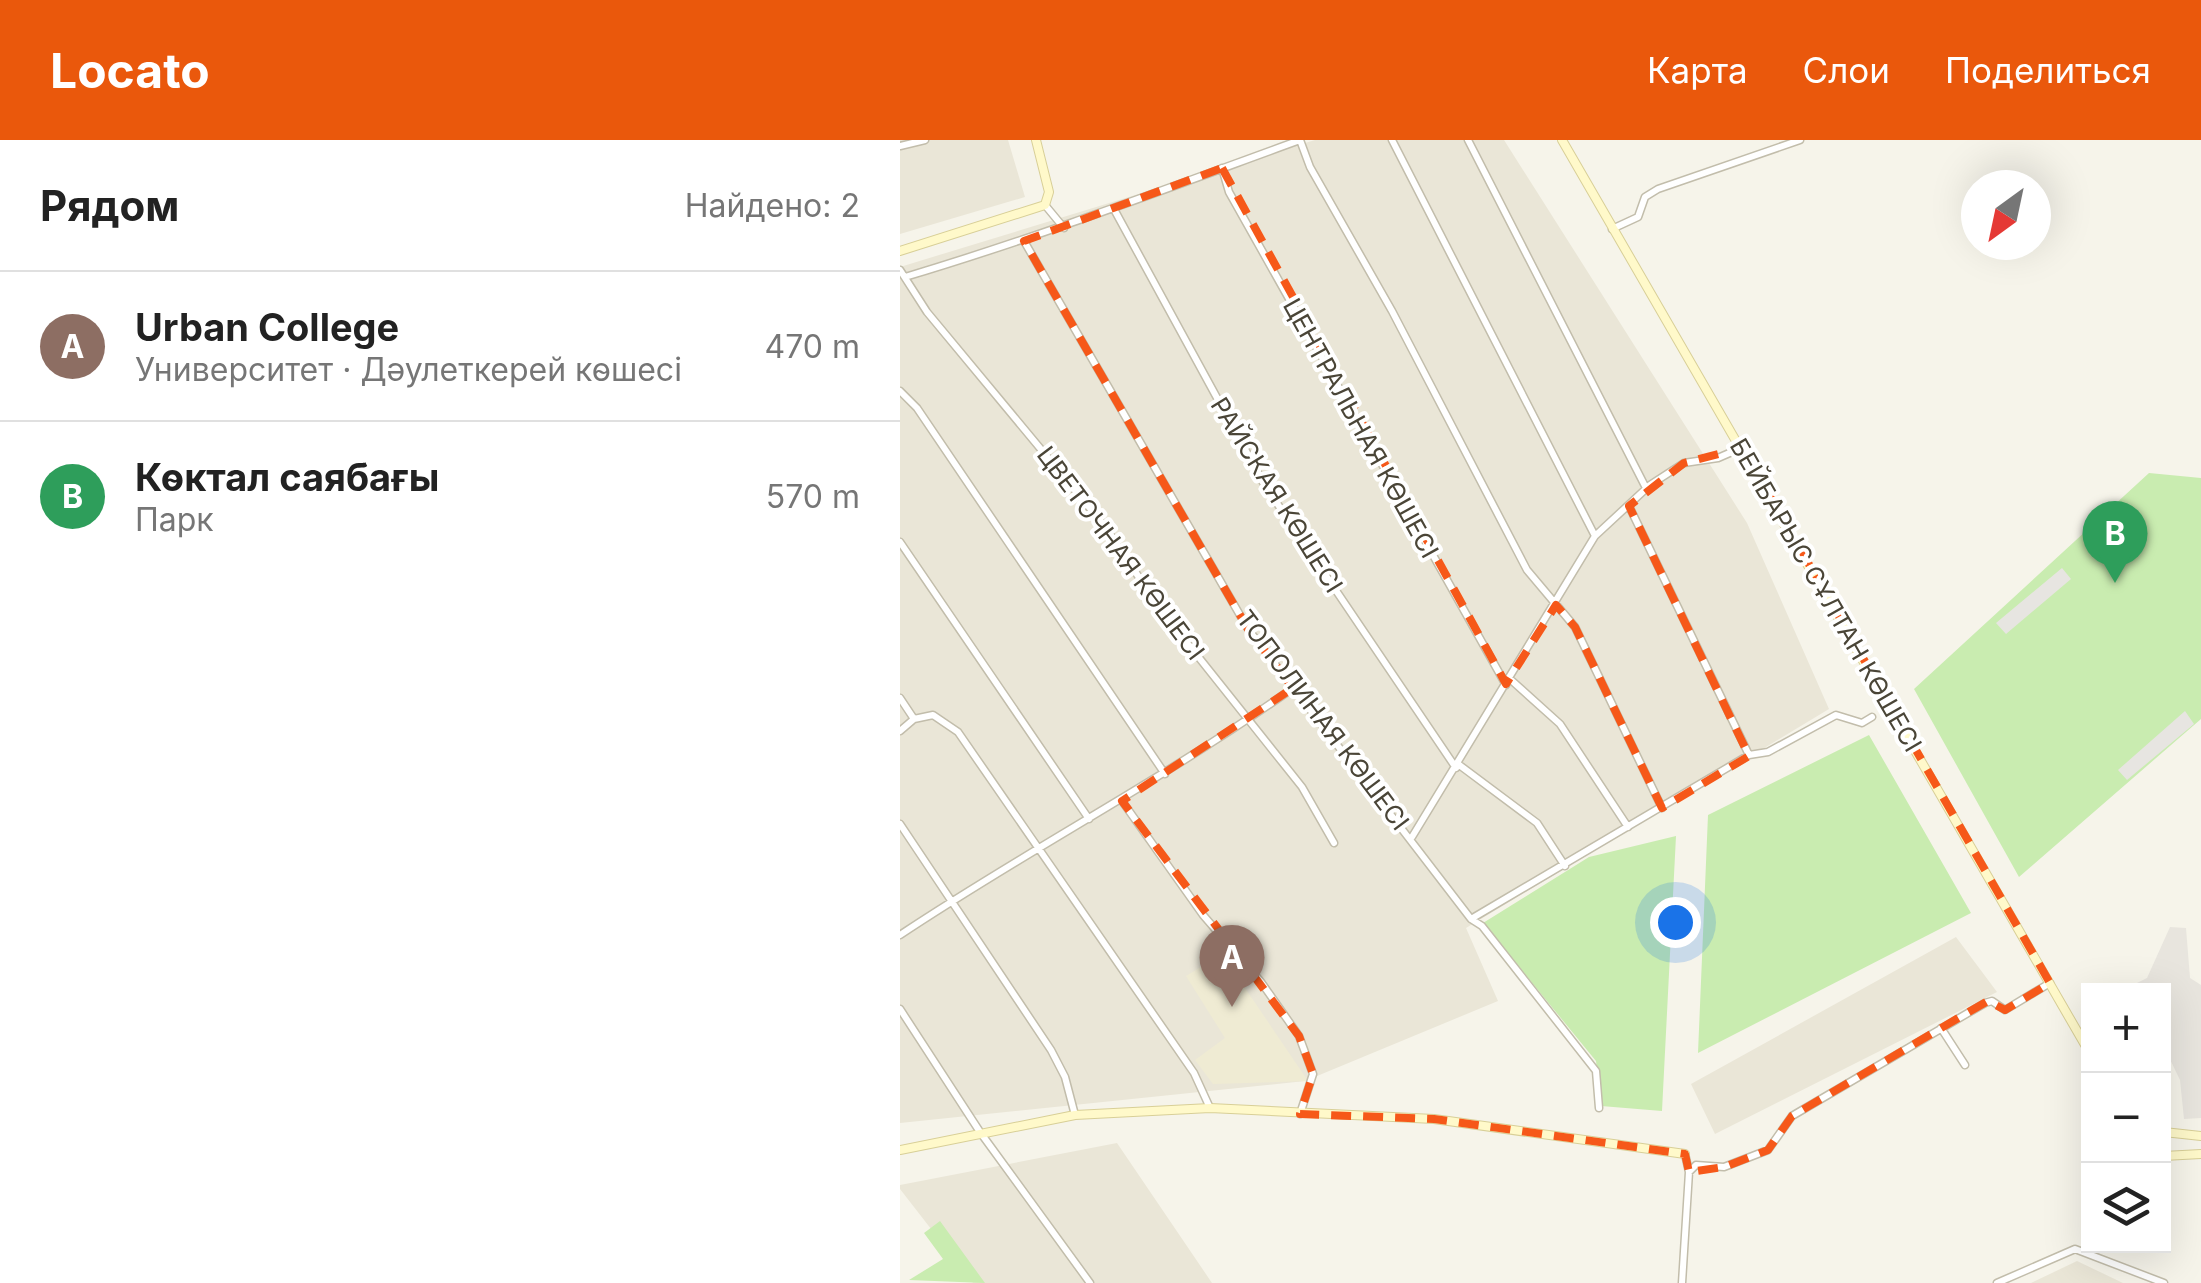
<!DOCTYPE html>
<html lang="ru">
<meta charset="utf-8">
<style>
:root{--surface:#fff;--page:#f2f2f2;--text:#222;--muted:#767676;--line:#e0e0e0;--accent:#ea580c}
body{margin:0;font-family:Inter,sans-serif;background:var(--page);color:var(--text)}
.controls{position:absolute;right:30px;bottom:30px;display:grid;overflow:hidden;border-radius:0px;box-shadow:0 10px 40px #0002}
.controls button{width:90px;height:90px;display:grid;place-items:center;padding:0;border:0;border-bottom:2px solid var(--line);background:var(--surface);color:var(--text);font:50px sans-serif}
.compass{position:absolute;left:1061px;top:30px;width:90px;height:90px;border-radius:50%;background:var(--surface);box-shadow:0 10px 40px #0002;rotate:213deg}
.you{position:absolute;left:775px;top:782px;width:35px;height:35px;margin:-25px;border:8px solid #fff;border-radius:50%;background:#1a73e8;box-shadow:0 0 0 15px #1a73e833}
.badge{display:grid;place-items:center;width:65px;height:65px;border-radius:50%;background:var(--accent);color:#fff;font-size:32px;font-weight:700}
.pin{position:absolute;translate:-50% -82px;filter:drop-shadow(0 2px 5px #0008)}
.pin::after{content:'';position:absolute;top:52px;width:35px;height:30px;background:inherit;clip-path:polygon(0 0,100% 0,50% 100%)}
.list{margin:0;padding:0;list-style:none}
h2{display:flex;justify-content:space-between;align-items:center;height:130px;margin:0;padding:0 40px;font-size:42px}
h2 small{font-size:32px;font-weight:400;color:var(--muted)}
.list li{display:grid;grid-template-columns:65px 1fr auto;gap:30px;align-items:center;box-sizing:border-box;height:150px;padding:0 40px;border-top:2px solid var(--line)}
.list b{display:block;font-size:38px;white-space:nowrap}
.list p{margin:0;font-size:32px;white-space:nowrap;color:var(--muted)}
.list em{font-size:32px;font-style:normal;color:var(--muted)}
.icon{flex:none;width:55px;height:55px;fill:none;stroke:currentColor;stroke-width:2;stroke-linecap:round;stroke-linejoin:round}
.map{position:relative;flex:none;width:1301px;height:1143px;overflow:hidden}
header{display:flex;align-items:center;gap:60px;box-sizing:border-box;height:140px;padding:0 50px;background:var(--accent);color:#fff}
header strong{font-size:48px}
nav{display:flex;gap:55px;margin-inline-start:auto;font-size:35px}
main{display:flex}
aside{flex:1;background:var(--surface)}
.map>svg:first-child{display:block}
.residential{fill:#eae6d7}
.industrial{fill:#e8e5de}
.education{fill:#efebd3}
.green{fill:#c9ecb0}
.parking{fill:#e7e5e1}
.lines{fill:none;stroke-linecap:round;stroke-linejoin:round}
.street-casing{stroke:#c2bdab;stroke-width:9}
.secondary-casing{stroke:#d8cf97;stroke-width:10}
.street{stroke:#fff;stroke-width:6}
.secondary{stroke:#fff9ca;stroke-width:8}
.marked{fill:none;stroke:#f65819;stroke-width:8;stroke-dasharray:20 12;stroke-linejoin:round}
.labels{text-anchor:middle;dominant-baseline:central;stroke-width:8;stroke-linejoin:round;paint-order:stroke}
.street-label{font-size:25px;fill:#4a4537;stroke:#fff}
</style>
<header>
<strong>Locato</strong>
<nav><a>Карта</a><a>Слои</a><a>Поделиться</a></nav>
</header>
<main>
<aside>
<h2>Рядом<small>Найдено: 2</small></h2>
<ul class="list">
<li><span class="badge" style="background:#8d6e63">A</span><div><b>Urban College</b><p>Университет · Дәулеткерей көшесі</p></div><em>470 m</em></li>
<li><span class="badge" style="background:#2e9e5b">B</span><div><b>Көктал саябағы</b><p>Парк</p></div><em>570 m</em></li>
</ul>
</aside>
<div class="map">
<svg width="1301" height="1143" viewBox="0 0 1301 1143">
<rect width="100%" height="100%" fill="#f6f4ea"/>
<!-- residential -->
<path class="residential" d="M0 0H108L125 57 0 94Z
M415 0H604L847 383 929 569 566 788 598 861 405 941 0 983V127Z
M1056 797 1097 852 815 994 791 944Z
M217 1003 312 1143H73L0 1049V1045Z
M1177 1121 1223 1143H1131Z"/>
<!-- industrial -->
<path class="industrial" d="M1270 787 1286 788 1290 838 1301 845V978L1284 979 1280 940 1264 907V851L1233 850 1231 846 1247 838Z"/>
<!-- education -->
<path class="education" d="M322 814 408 941 313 944 295 920 325 898 286 836Z"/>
<!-- green -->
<path class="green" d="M1249 333 1301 338V579L1119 737 1014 549Z
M969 595 1071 773 798 913 808 675Z
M776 696 762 971 701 966 696 921 583 783 689 717Z
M40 1081 85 1143 9 1140 43 1119 24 1093Z"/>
<!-- parking -->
<path class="parking" d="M1162 428 1171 439 1106 494 1096 483Z
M1285 571 1294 584 1227 640 1218 630Z"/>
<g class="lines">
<defs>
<path id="street" d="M400 0 410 27 492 171 627 430 675 487 762 668
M492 0 695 396
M568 0 746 348
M0 6 25 0
M322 28 329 52 606 545
M145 65 164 88
M215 71 364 344 556 628
M712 89 738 77 745 57 758 49 900 0
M124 101 348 489 571 779 582 786 696 931 699 968
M0 130 27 172 203 384 261 470 402 647 434 703
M5 137C139 97 268 48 400 0
M0 251 17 268 265 634
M729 366 849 615
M0 402 189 679
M610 539 660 584 728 687
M0 558 14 579
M0 591 14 579 33 575 58 592 294 933 310 968
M558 624 637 683 665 726
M222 661 303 775 361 842 399 896 413 934 400 974
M0 684 151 910 165 937 175 975
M512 697 695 396 750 345 784 323 818 318 841 308
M571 779 849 615 868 612 936 575 962 583 972 577
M0 795C129 709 266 638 393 548
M0 869 80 992 190 1143
M1041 888 1065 925
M789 1032 796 1025 824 1027 868 1010 892 976 1085 863 1092 861 1105 870 1150 843
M782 1143 789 1032 785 1014
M1097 1143 1175 1109 1264 1143"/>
<path id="secondary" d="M662 0 1188 910
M0 111 145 65 149 52 136 0
M1264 992 1301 996
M0 1010 175 975 310 968 534 979 785 1014
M1264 1016 1301 1014"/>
</defs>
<!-- street casing -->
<use href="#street" class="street-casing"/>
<!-- secondary casing -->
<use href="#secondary" class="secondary-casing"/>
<!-- street -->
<use href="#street" class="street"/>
<!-- secondary -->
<use href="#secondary" class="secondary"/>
</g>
<!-- marked area -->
<path class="marked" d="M322 28 606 544 656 465 675 487 762 668 849 616 729 366 784 323 842 308 1150 843 1105 870 1088 861 1065 874 892 976 868 1010 824 1027 789 1032 785 1014 534 979 400 974 413 934 399 896 222 661 393 548 348 489 124 101Z"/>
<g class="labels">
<!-- street labels -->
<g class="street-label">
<text transform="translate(461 288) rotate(61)">ЦЕНТРАЛЬНАЯ КӨШЕСІ</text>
<text transform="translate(377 355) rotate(58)">РАЙСКАЯ КӨШЕСІ</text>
<text transform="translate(221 413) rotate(53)">ЦВЕТОЧНАЯ КӨШЕСІ</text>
<text transform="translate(926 455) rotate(60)">БЕЙБАРЫС СҰЛТАН КӨШЕСІ</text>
<text transform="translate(423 580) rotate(53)">ТОПОЛИНАЯ КӨШЕСІ</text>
</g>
</g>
</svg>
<div class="controls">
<button>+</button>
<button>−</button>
<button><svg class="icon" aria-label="layers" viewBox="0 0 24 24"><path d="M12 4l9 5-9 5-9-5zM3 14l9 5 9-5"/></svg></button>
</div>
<svg class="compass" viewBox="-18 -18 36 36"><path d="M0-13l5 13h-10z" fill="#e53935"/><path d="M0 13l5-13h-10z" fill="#767676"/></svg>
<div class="you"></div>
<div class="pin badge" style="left:332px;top:867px;background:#8d6e63">A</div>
<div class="pin badge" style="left:1215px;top:443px;background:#2e9e5b">B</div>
</div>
</main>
